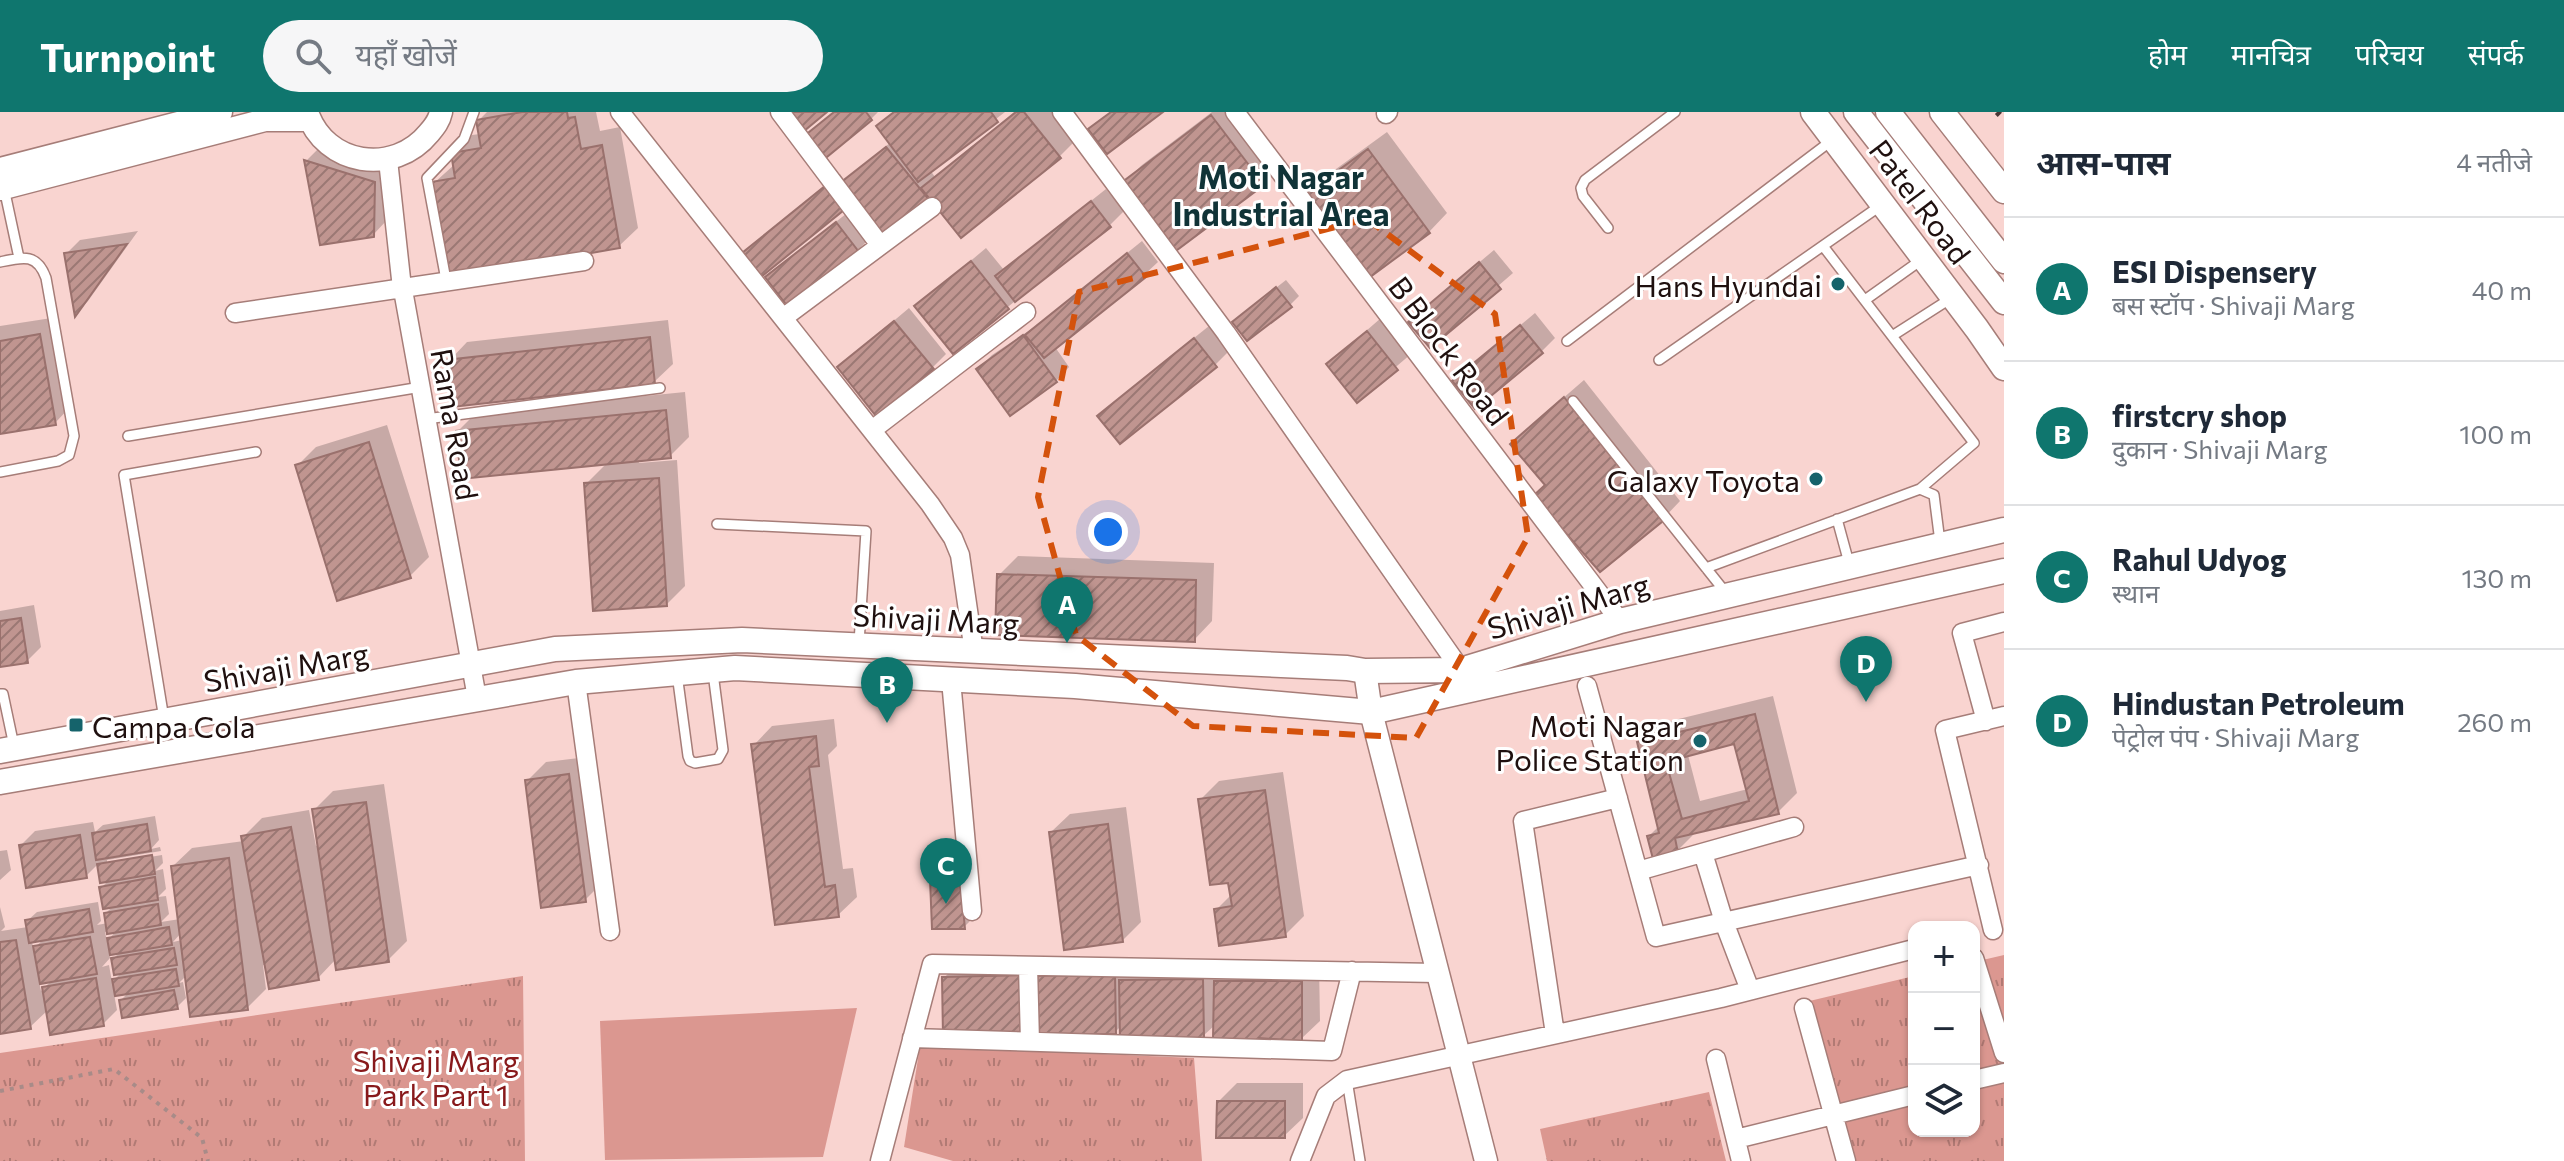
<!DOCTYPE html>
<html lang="hi">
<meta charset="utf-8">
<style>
:root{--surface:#fff;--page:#f6f6f7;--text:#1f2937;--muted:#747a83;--line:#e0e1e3;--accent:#0f766e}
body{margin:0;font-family:Commissioner,"Noto Sans Devanagari",sans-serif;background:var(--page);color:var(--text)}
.controls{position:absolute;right:24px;bottom:24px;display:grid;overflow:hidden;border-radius:16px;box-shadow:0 2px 6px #0004}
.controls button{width:72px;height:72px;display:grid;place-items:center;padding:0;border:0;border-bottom:2px solid var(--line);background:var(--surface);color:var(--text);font:40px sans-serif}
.you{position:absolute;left:1108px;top:420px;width:28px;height:28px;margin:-20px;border:6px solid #fff;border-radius:50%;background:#1a73e8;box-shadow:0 0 0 12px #1a73e833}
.badge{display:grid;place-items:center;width:52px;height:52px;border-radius:50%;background:var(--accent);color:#fff;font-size:26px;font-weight:700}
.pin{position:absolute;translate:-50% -66px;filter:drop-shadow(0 2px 4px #0008)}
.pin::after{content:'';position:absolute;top:42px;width:28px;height:24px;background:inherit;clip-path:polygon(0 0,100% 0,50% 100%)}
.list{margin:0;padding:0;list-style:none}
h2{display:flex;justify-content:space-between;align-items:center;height:104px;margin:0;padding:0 32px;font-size:34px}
h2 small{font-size:26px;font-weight:400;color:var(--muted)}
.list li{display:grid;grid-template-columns:52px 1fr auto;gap:24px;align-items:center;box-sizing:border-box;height:144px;padding:0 32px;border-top:2px solid var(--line)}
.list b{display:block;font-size:30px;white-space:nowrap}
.list p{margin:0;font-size:26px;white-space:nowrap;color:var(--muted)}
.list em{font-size:26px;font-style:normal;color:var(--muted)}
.icon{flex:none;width:44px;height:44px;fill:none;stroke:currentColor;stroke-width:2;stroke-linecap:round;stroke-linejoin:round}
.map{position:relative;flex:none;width:2004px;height:1049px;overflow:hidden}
header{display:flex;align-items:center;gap:48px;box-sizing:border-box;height:112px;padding:0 40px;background:var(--accent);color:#fff}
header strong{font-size:38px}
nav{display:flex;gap:44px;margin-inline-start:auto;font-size:28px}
.search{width:560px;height:72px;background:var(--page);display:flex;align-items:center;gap:20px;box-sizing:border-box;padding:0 28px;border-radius:44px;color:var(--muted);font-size:30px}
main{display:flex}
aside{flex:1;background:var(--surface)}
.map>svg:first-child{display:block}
.grass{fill:#db9790}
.park{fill:url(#park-tufts)}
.shadow{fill:#0003;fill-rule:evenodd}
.building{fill:url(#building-hatch);stroke:#9a716d;stroke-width:2;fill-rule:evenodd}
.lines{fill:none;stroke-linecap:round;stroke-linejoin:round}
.service-casing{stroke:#a67d78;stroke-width:12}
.minor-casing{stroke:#a67d78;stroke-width:21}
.tertiary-casing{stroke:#a67d78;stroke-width:25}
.secondary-casing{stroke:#a67d78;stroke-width:27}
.path{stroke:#a88b88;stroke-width:4;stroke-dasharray:4 6;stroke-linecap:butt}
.service{stroke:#fff;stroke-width:9}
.minor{stroke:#fff;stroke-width:18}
.tertiary{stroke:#fff;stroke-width:22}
.secondary{stroke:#fff;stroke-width:24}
.rail{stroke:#4a3635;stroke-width:6;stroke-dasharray:4 8;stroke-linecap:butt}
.marked{fill:none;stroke:#d4520c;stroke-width:6;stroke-dasharray:16 10;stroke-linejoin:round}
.poi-dot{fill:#15636b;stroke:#fff;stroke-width:3}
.labels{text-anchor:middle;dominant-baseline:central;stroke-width:6;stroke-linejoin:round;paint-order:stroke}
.street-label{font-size:30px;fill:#1f100f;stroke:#fff}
.poi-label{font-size:30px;fill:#1f100f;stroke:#fff;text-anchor:end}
.park-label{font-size:30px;fill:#88191b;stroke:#fff}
.neighbourhood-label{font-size:32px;font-weight:bold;fill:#103337;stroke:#fff}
</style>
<header>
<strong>Turnpoint</strong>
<div class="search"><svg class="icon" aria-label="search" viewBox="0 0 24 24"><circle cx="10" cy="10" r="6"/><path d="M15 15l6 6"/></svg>यहाँ खोजें</div>
<nav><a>होम</a><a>मानचित्र</a><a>परिचय</a><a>संपर्क</a></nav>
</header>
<main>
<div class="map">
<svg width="2004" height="1049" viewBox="0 0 2004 1049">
<defs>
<pattern id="park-tufts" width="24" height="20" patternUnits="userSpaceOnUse" patternTransform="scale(2)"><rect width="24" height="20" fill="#db9790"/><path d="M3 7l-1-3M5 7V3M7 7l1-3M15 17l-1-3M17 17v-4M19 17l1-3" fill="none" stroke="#b17a74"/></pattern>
<pattern id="building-hatch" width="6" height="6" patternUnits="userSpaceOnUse" patternTransform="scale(2)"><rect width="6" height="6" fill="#c09590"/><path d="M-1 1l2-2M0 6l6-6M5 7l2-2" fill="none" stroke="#9b7874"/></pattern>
</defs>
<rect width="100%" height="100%" fill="#f9d4d0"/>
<!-- grass -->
<path class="grass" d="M857 896 823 1045 605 1048 600 909Z"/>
<!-- park -->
<path class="park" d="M2004 843V1049H1840L1797 892 1914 864V1019H1974V850Z
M523 864 525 1049H0V941Z
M920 934 1194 946 1202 1049H953L904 1035Z
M1709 980 1726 1049H1547L1540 1017Z"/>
<!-- shadow -->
<path class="shadow" d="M487 0H596L600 19 620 15 638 116 619 134 434 71 455 52 453 42 472 23 480 22 478 9Z
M834 0H878L871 7 805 26Z
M893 0H1005L930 58 935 65 1014 0H1058L1078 26 1060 44 962 123 932 86 929 89 854 86 745 142 840 62 845 69 891 30 879 14Z
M1212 0H1241L1281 53 1263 72 1123 71 1142 53Z
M1387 20 1447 101 1429 120 1307 84 1325 65Z
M320 35 388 56 387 108 373 123 322 131 307 48Z
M1106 77 1124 99 1110 113 953 239 917 194 986 136 1004 158Z
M851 98 872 124 858 138 789 192 768 165 782 152Z
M138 119 88 189 76 201 66 142 80 128Z
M1142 129 1158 150 1144 163 1055 235 1069 255 1056 269 978 257 992 243 1039 212Z
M1494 138 1513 161 1430 233 1425 196Z
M1286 168 1299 184 1290 193 1244 201Z
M909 196 946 242 932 256 839 255Z
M1535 201 1555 226 1542 239 1454 269Z
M58 205 73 292 55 311 0 320V214Z
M1381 206 1411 242 1357 288 1328 252Z
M668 208 673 252 654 270 449 249 467 230Z
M1209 214 1229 239 1215 253 1100 304 1114 290Z
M1584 268 1680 389 1662 408 1547 372 1531 314Z
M685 280 689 325 670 344 638 347 639 351 677 348 685 474 667 492 586 372 608 350 458 319 476 301Z
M387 313 429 445 410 464 297 354 316 335Z
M1018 444 1214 451 1212 509 1194 528 999 463Z
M34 493 41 535 27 549 0 553V499Z
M1773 584 1797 681 1778 700 1696 720 1677 739 1649 724 1659 714 1639 631 1658 612ZM1735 630 1748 677 1700 689 1688 643Z
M834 607 837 634 828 643 843 757 853 756 857 785 838 803 754 633 772 614Z
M587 645 604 769 585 788 527 669 546 650Z
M1283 660 1304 804 1285 823 1216 798 1232 782 1200 688 1219 669Z
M384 672 407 829 388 848 336 847 318 866 263 853 266 877 247 896 187 863 179 871 183 870 186 886 177 895 121 888 129 880 114 882 117 898 103 912 48 898 30 915 0 920V795L5 815 1 819 28 815 27 809 37 800 98 790 101 809 97 813 108 811 106 801 114 793 102 775 110 767 102 768 99 751 86 764 21 733 35 719 93 710 95 720 103 713 155 704 159 728 151 737 160 735 161 739 107 748V752L162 743 163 751 155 759 163 757 166 777 158 785 166 784 169 802 161 810 180 807 173 754 192 736 244 729 243 725 262 706 309 698 316 734 319 733 314 698 333 679ZM117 818 107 829 105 820ZM181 821 182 828 173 830ZM44 827 33 837 32 829ZM121 839 113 847 122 860 112 870 109 853 102 855 110 846 109 841ZM52 868 41 879 39 870Z
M1126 695 1141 810 1122 829 1051 720 1070 702Z
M7 738 11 758 0 768V739Z
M968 757 973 806 964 815 932 768 941 759Z
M1133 845V857L1319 851 1320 909 1301 927 1265 925 1259 930 1215 913 1203 924 1122 913 1115 920 944 866 962 847Z
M1237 971H1303V1006L1284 1024 1219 989Z"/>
<!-- building -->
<path class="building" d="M522 0H567L568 6 575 5 581 37 602 33 620 136 448 166 431 70 455 66 451 41 481 36 476 8Z
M788 0H827L804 19Z
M834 0H866L872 8 822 49 803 25Z
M894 0H991L998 10 918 70 876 14Z
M1016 0H1024L1061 46 961 126 921 76Z
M1111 0H1163L1107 42 1088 17Z
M1211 3 1264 73 1173 141 1121 71Z
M886 35 931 90 884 127 840 71Z
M1368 37 1430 121 1366 168 1304 83Z
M304 48 375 70 374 125 320 133Z
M825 74 844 98 761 165 742 141Z
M1091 89 1111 115 1015 190 995 164Z
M836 110 859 140 788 195 765 165Z
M127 132 75 205 64 141Z
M1127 141 1146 165 1044 246 1025 223Z
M971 149 1009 197 953 242 914 194Z
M1479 150 1501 177 1430 236 1408 210Z
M1276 175 1292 195 1247 229 1232 210Z
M894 209 934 257 876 304 837 255Z
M1520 213 1543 241 1475 297 1452 269Z
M1367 219 1398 258 1357 291 1326 252Z
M40 222 56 313 0 322V229Z
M1023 223 1057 270 1010 304 976 257Z
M650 225 655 272 452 295 446 248Z
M1194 226 1217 255 1120 332 1097 304Z
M1564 285 1663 409 1600 460 1533 384 1545 373 1510 332Z
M666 298 671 346 461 367 456 319Z
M369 330 411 466 337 489 295 353Z
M659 366 667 494 593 499 584 371Z
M997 462 1196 468 1195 530 995 523Z
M21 506 28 551 0 555V509Z
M1755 602 1779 702 1675 726 1678 741 1653 747 1647 724 1659 721 1637 630ZM1734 632 1749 689 1682 707 1666 650Z
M816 624 819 654 809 655 825 775 835 773 839 805 775 813 751 632Z
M569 662 586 790 541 796 525 668Z
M1265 678 1286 825 1219 834 1214 797 1232 794 1228 771 1210 773 1198 687Z
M366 690 389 850 336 858 312 697Z
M147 712 151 739 96 748 92 721Z
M1108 712 1123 830 1064 838 1049 720Z
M291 715 319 868 269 877 241 724Z
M80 723 87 766 26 776 19 733Z
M152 743 155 762 100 771 97 752Z
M229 746 248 898 190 905 171 754Z
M155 765 158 788 103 797 99 775Z
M960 765 965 817H932L930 767Z
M158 792 161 813 107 822 104 801Z
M89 797 93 820 29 831 25 808Z
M169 815 172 833 110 843 107 826Z
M90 825 97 862 40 872 33 834Z
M16 828 31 917 0 922V830Z
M174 836 177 853 114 863 111 846Z
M176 857 179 874 115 884 112 867Z
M1115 862 1116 922 1032 923 1031 864Z
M1026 863 1027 923 943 924 942 865Z
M96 866 104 914 50 923 42 875Z
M1203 867 1204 926 1120 928 1119 868Z
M1214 869H1302V929L1259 926 1260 932 1213 927Z
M174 878 178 897 122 906 119 888Z
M1217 989H1285V1026H1216Z"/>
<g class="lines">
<defs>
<path id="service" d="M4 76 19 146
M1608 116 1583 84 1581 76 1585 68 1675 0
M1823 134 1974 331 1920 377
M0 150C23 145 37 141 46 166L74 324 69 343 58 349 0 360
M446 168 427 66 464 27 474 0
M1865 188 1924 146
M1892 224 1953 185
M1567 229 1831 29
M1659 248 1880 94
M1573 289 1726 481
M426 307 660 276
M128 324 421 275
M1837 407 1849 451
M717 412 866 419 859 531
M1706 456 1920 377 1934 383 1940 430
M677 562 688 644 690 649 695 651 718 647 723 638 713 561
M0 582H3L14 634
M164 607 124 363 256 340
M1347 968 1360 1049"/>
<path id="minor" d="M620 0 930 392 953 426 960 443 974 540
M780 0 880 133
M1062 0 1226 221 1461 558
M1235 0 1620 509
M1386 2 1388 0
M388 48 401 167 477 586
M235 201 584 149
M783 206 932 95
M872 318 1026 200
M951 568 972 799
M576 570 610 819
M1587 574 1656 825 1979 753
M1986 609 1962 521 2004 510
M1703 741 1724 810 1750 878
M1638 759 1794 715
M1993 818 1945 618 2004 604
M1974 846 2004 941
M1028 854 1030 930
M1804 896 1846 1049
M1555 922 1523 709 1618 686
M912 926 1332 939 1352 859
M1716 947 1741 1049
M1974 968 2004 961
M1736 1027 1914 983
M880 1049 932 852 1437 861
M1300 1049 1326 984 1347 968 1721 886 1914 837"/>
<path id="tertiary" d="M307 0C325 54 394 64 429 21 435 14 439 9 441 0
M0 57 221 0
M0 77 265 8H310
M1365 559 1371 600 1486 1049"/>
<path id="secondary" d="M1813 0 1977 217 2004 256
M1856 0 2004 190
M1888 0 2004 149
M1942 0 2004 79
M0 639 555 537 742 528 1347 556 1365 559 1461 558 1620 509 2004 418
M0 670 576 570 735 556 1075 574 1371 600 2004 459"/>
</defs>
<!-- service casing -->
<use href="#service" class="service-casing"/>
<!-- minor casing -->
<use href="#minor" class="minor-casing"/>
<!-- tertiary casing -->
<use href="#tertiary" class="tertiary-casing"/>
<!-- secondary casing -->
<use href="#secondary" class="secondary-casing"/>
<!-- path -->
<path class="path" d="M0 979 114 957 202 1026 208 1049"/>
<!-- service -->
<use href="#service" class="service"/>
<!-- minor -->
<use href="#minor" class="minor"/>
<!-- tertiary -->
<use href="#tertiary" class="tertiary"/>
<!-- secondary -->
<use href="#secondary" class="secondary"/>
<!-- rail -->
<path class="rail" d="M1997 0 2004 7"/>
</g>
<!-- marked area -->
<path class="marked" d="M1367 107 1495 202 1528 425 1416 626 1193 614 1076 523 1038 385 1079 180Z"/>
<!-- markers -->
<g class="poi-dot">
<circle cx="1838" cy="172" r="8"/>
<circle cx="1816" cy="367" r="8"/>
<rect x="68" y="605" width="16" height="16" rx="4"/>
<circle cx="1700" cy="629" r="8"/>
</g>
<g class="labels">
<!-- street labels -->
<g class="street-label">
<text transform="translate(1921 89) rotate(53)">Patel Road</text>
<text transform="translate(1450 238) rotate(53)">B Block Road</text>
<text transform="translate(456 312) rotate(80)">Rama Road</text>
<text transform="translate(1568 493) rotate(-16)">Shivaji Marg</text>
<text transform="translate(936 506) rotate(3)">Shivaji Marg</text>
<text transform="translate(286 554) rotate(-10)">Shivaji Marg</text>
</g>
<!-- poi labels -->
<g class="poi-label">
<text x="1822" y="172">Hans Hyundai</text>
<text x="1800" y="367">Galaxy Toyota</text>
<text x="1684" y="612">Moti Nagar<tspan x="1684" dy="34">Police Station</tspan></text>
<text x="92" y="613" text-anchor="start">Campa Cola</text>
</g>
<!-- park labels -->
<g class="park-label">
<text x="436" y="947">Shivaji Marg<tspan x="436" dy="34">Park Part 1</tspan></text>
</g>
<!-- neighbourhood labels -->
<g class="neighbourhood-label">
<text x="1281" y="64">Moti Nagar<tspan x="1281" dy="37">Industrial Area</tspan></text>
</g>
</g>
</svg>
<div class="controls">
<button>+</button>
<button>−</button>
<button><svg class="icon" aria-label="layers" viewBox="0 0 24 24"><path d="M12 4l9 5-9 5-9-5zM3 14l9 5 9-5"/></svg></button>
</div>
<div class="you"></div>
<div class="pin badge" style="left:1067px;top:531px">A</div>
<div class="pin badge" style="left:887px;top:611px">B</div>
<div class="pin badge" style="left:946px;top:792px">C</div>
<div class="pin badge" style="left:1866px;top:590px">D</div>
</div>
<aside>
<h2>आस-पास<small>4 नतीजे</small></h2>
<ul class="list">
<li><span class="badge">A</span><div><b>ESI Dispensery</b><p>बस स्टॉप · Shivaji Marg</p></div><em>40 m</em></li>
<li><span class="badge">B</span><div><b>firstcry shop</b><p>दुकान · Shivaji Marg</p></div><em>100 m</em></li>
<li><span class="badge">C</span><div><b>Rahul Udyog</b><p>स्थान</p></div><em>130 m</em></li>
<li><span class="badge">D</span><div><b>Hindustan Petroleum</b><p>पेट्रोल पंप · Shivaji Marg</p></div><em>260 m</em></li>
</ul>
</aside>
</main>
